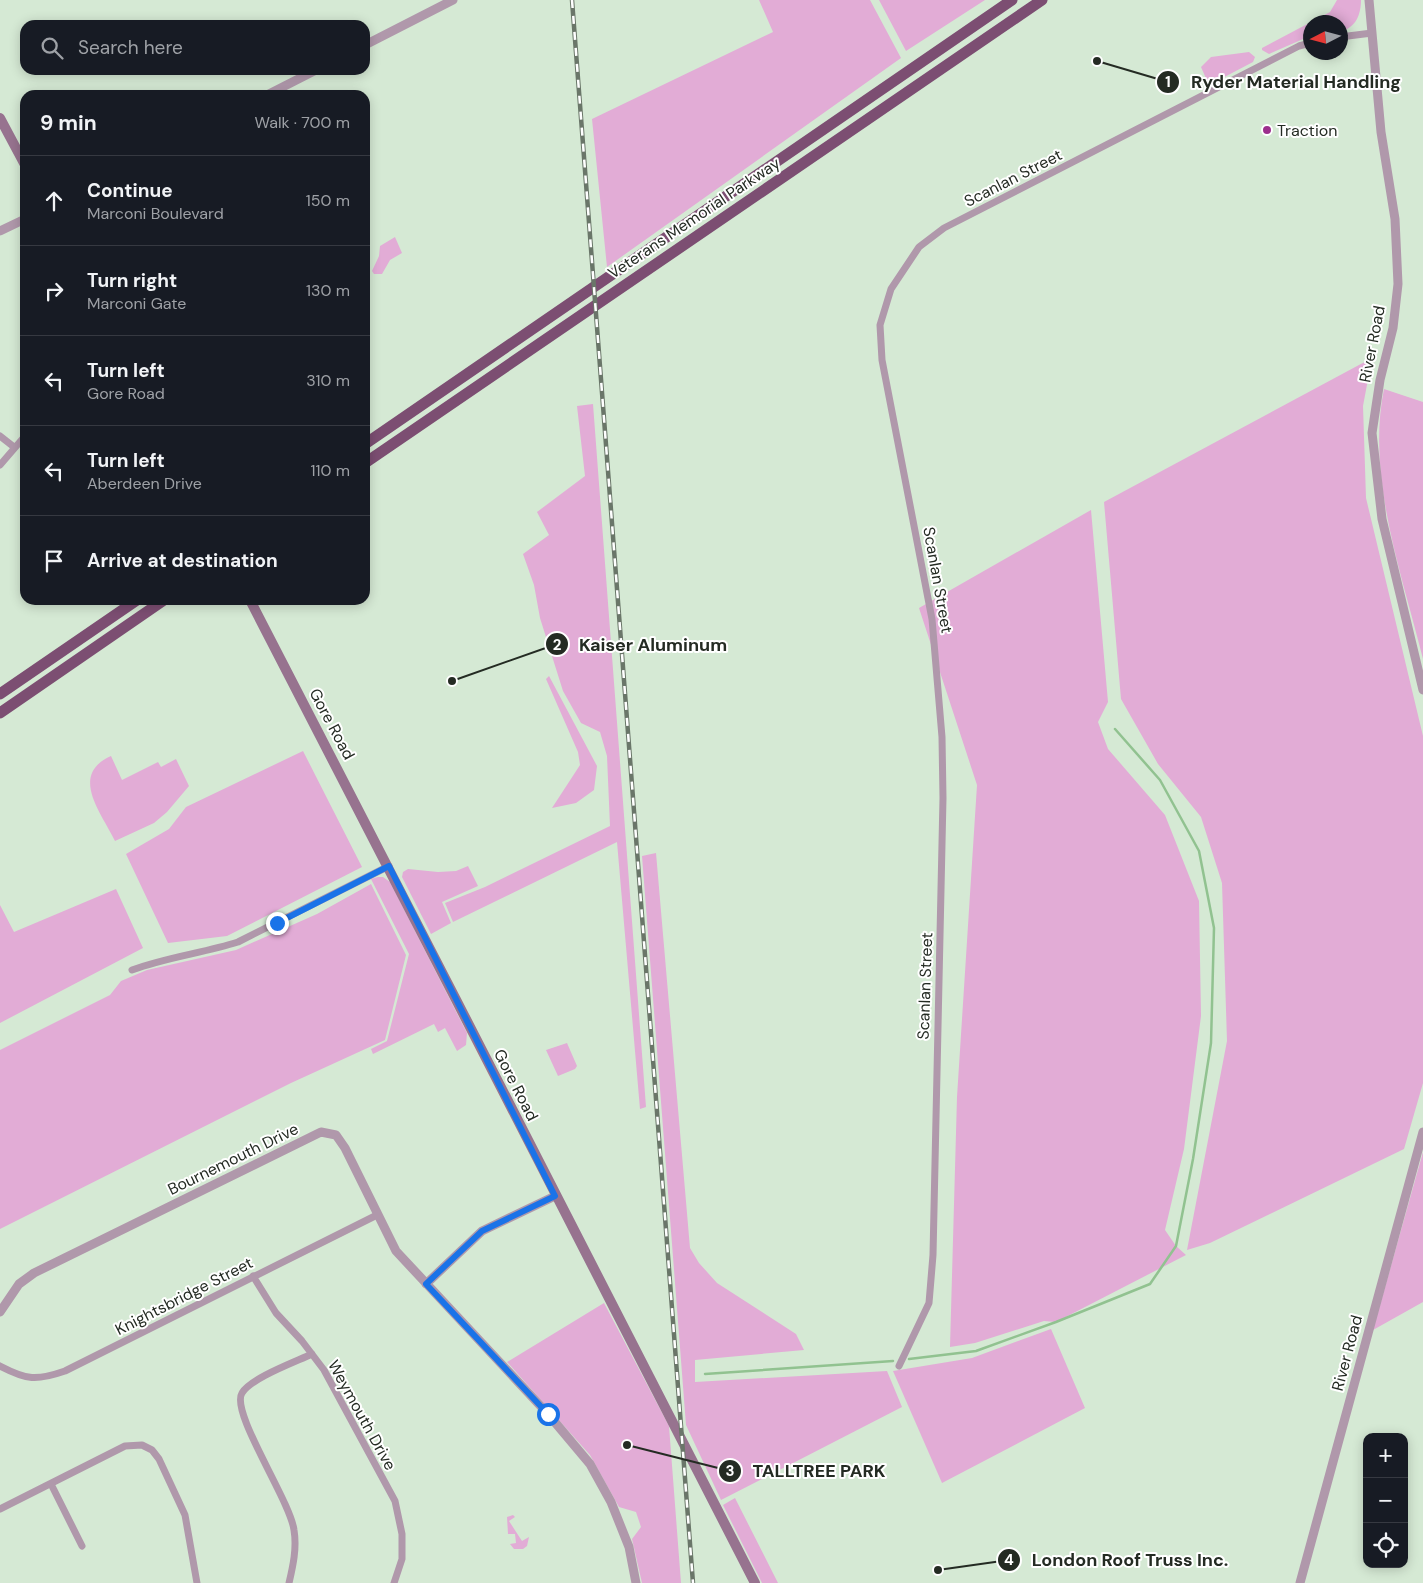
<!DOCTYPE html>
<meta charset="utf-8">
<style>
:root{--surface:#171b24;--page:#242831;--text:#f1f3f6;--muted:#9ea1a6;--line:#363941}
body{margin:0;font-family:"DM Sans",sans-serif;background:var(--page);color:var(--text)}
.controls{position:absolute;right:15px;bottom:15px;display:grid;overflow:hidden;border-radius:10px;box-shadow:0 2px 12px #0003}
.controls button{width:45px;height:45px;display:grid;place-items:center;padding:0;border:0;border-bottom:1px solid var(--line);background:var(--surface);color:var(--text);font:25px sans-serif}
.compass{position:absolute;left:1303px;top:15px;width:45px;height:45px;border-radius:50%;background:var(--surface);box-shadow:0 2px 12px #0003;rotate:264deg}
.stop{position:absolute;width:15px;height:15px;margin:-11px;border:4px solid #1a73e8;border-radius:50%;background:#fff}
.stop.end{background:#1a73e8;border-color:#fff;box-shadow:0 1px 5px #0008}
.list{margin:0;padding:0;list-style:none}
h2{display:flex;justify-content:space-between;align-items:center;height:65px;margin:0;padding:0 20px;font-size:21px}
h2 small{font-size:16px;font-weight:400;color:var(--muted)}
.list li{display:grid;grid-template-columns:32px 1fr auto;gap:15px;align-items:center;box-sizing:border-box;height:90px;padding:0 20px;border-top:1px solid var(--line)}
.list b{display:block;font-size:19px;white-space:nowrap}
.list p{margin:0;font-size:16px;white-space:nowrap;color:var(--muted)}
.list em{font-size:16px;font-style:normal;color:var(--muted)}
.icon{flex:none;width:28px;height:28px;fill:none;stroke:currentColor;stroke-width:2;stroke-linecap:round;stroke-linejoin:round}
.map{position:relative;flex:none;width:1423px;height:1583px;overflow:hidden}
.search{position:absolute;background:var(--surface);box-shadow:0 2px 12px #0003;left:20px;top:20px;width:350px;height:55px;display:flex;align-items:center;gap:12px;box-sizing:border-box;padding:0 18px;border-radius:15px;color:var(--muted);font-size:19px}
.panel{position:absolute;background:var(--surface);box-shadow:0 2px 12px #0003;left:20px;top:90px;width:350px;height:515px;border-radius:15px}
.map>svg:first-child{display:block}
.green{fill:#e2acd6}
.lines{fill:none;stroke-linecap:round;stroke-linejoin:round}
.stream{stroke:#91c290;stroke-width:2.5}
.minor{stroke:#b098ab;stroke-width:7}
.tertiary{stroke:#b098ab;stroke-width:9}
.secondary{stroke:#97738f;stroke-width:10}
.trunk{stroke:#7c4e72;stroke-width:11}
.rail-casing{stroke:#6a7669;stroke-width:4.5}
.rail{stroke:#fff;stroke-width:2.5;stroke-dasharray:8;stroke-linecap:butt}
.route{stroke:#1a73e8;stroke-width:6}
.poi-dot{fill:#9c2e8d;stroke:#fff;stroke-width:2}
.labels{text-anchor:middle;dominant-baseline:central;stroke-width:4;stroke-linejoin:round;paint-order:stroke}
.poi-label{font-size:16px;fill:#242b23;stroke:#fff;text-anchor:start}
.street-label{font-size:16px;fill:#242b23;stroke:#fff}
.leader{fill:none;stroke:#242b23;stroke-width:2}
.callout-dot{fill:#242b23;stroke:#fff;stroke-width:2}
.mark-label{font-size:15px;text-anchor:middle;font-weight:bold;fill:#fff}
.callout-label{font-size:18px;text-anchor:middle;font-weight:bold;fill:#242b23;stroke:#fff;stroke-width:4;stroke-linejoin:round;paint-order:stroke}
</style>
<div class="map">
<svg width="1423" height="1583" viewBox="0 0 1423 1583">
<rect width="100%" height="100%" fill="#d5e9d4"/>
<!-- green -->
<path class="green" d="M759 0H870L901 58 607 267 592 119 773 32Z
M879 0H985L906 51Z
M1337 0H1361C1361 14 1356 28 1341 31L1340 22H1310V36L1269 54 1262 50V48L1330 12Z
M1249 52 1255 57 1253 62 1213 83H1208L1201 67 1211 57Z
M395 237 402 253 390 260 382 274H374L372 271 379 256 380 246Z
M1372 358 1363 406 1366 498 1423 736V1083L1404 1149 1210 1243 1187 1250 1227 1041 1222 883 1201 817 1158 764 1121 699 1104 502Z
M1384 389 1423 402V659C1402 574 1366 477 1384 389Z
M593 404 646 1107 640 1109 617 842 453 922 445 903 485 887 610 826 607 756 600 732 581 723 563 691 540 618 534 585 523 554 549 535 537 512 585 476 577 406Z
M1091 510 1108 702 1098 722 1108 749 1165 815 1199 901 1201 1016 1184 1149 1165 1230 1176 1246 1186 1255 1056 1322 1044 1321 975 1343 950 1347 957 1097 977 785 919 608Z
M549 676 597 766 594 790 576 803 552 808 580 765 578 752 546 679Z
M303 751 362 867 227 936 168 943 126 854 169 829 186 807Z
M111 756 122 780 158 762 161 767 176 759 189 786 167 812 154 823 115 841C101 812 69 775 111 756Z
M656 853 690 1248 699 1263 717 1283 796 1334 804 1350 695 1360V1382L887 1371 902 1407 721 1500 686 1425 642 856Z
M468 866 478 886 442 902 451 923 431 934 402 877 403 872 408 869 438 872 456 871Z
M378 877H383L390 882 467 1033 466 1045 457 1051 445 1028 438 1032 434 1024 373 1054 371 1049 387 1041 409 954 371 879Z
M371 884 406 955 385 1040 291 1083 0 1229V1050L110 995 121 981 147 970 236 950 317 914Z
M116 889 143 948 0 1023V905L14 932Z
M567 1043 577 1066 575 1069 558 1076 546 1050Z
M1423 1152V1302L1373 1330Z
M604 1303 669 1426 681 1583H642L632 1539 641 1527 636 1512 619 1507 590 1455 507 1362Z
M1051 1329 1085 1408 942 1483 893 1371 972 1358Z
M735 1498 778 1583H762L723 1505Z
M513 1515 515 1517 509 1521 522 1541 529 1537 527 1546 523 1549H514L510 1544 516 1543 515 1534H508L507 1517Z"/>
<g class="lines">
<!-- stream -->
<path class="stream" d="M909 1359 976 1351 1056 1322 1150 1284 1176 1246 1193 1159 1211 1043 1214 928 1199 851 1160 780 1115 729
M705 1374 893 1361"/>
<!-- minor -->
<path class="minor" d="M1340 37 1372 33
M0 436 14 447
M0 465 25 436
M132 970C167 957 203 953 238 942L389 866
M253 1276 276 1313 302 1341 324 1370 395 1501 402 1534V1559L394 1583
M0 1366C27 1380 36 1381 65 1371L377 1215
M899 1366 929 1303 933 1255 943 798 942 737 932 619 882 360 880 325 891 289 919 247 944 228 1299 46 1310 43
M51 1484 82 1546
M0 1509 125 1446 142 1445 152 1450 159 1459 185 1515 197 1583
M289 1583C293 1566 297 1548 294 1530 290 1500 230 1412 242 1393 251 1378 295 1362 312 1354"/>
<!-- tertiary -->
<path class="tertiary" d="M1369 0 1381 132 1395 219 1398 284 1393 328 1380 380 1372 433 1382 519 1423 690
M365 45 453 0
M267 95 316 70
M0 231 25 219
M426 1284 482 1231 555 1196
M0 1312 19 1284 34 1273 321 1132 336 1135 345 1148 396 1251 548 1414 590 1464 611 1502 629 1547 636 1583
M1300 1583 1423 1132"/>
<!-- secondary -->
<path class="secondary" d="M0 118 25 165
M250 600C420 927 586 1255 755 1583"/>
<!-- trunk -->
<path class="trunk" d="M365 444 1012 0
M365 463 1042 0
M0 694 137 600
M0 713 164 600"/>
<defs>
<path id="rail" d="M572 0 693 1583"/>
</defs>
<!-- rail casing -->
<use href="#rail" class="rail-casing"/>
<!-- rail -->
<use href="#rail" class="rail"/>
</g>
<g class="lines">
<!-- route -->
<path class="route" d="M277 923 389 866 555 1196 482 1231 426 1284 548 1414"/>
</g>
<!-- markers -->
<circle class="poi-dot" cx="1267" cy="130" r="5"/>
<g class="labels">
<!-- poi labels -->
<g class="poi-label">
<text x="1277" y="130">Traction</text>
</g>
<!-- street labels -->
<g class="street-label">
<text transform="translate(1013 178) rotate(-27)">Scanlan Street</text>
<text transform="translate(694 218) rotate(-34)">Veterans Memorial Parkway</text>
<text transform="translate(1372 344) rotate(-79)">River Road</text>
<text transform="translate(938 580) rotate(80)">Scanlan Street</text>
<text transform="translate(332 724) rotate(62)">Gore Road</text>
<text transform="translate(925 986) rotate(-88)">Scanlan Street</text>
<text transform="translate(516 1085) rotate(63)">Gore Road</text>
<text transform="translate(233 1159) rotate(-26)">Bournemouth Drive</text>
<text transform="translate(184 1296) rotate(-27)">Knightsbridge Street</text>
<text transform="translate(1347 1353) rotate(-75)">River Road</text>
<text transform="translate(362 1415) rotate(61)">Weymouth Drive</text>
</g>
</g>
<!-- callouts -->
<path class="leader" d="M1097 61L1168 82M452 681L557 644M627 1445L730 1471M938 1570L1009 1560"/>
<g class="callout-dot">
<circle cx="1097" cy="61" r="5"/>
<circle cx="452" cy="681" r="5"/>
<circle cx="627" cy="1445" r="5"/>
<circle cx="938" cy="1570" r="5"/>
<circle cx="1168" cy="82" r="12"/>
<circle cx="557" cy="644" r="12"/>
<circle cx="730" cy="1471" r="12"/>
<circle cx="1009" cy="1560" r="12"/>
</g>
<g class="mark-label">
<text x="1168" y="87">1</text>
<text x="557" y="650">2</text>
<text x="730" y="1476">3</text>
<text x="1009" y="1565">4</text>
</g>
<g class="callout-label">
<text x="1296" y="88">Ryder Material Handling</text>
<text x="653" y="651">Kaiser Aluminum</text>
<text x="819" y="1477">TALLTREE PARK</text>
<text x="1130" y="1566">London Roof Truss Inc.</text>
</g>
</svg>
<div class="controls">
<button>+</button>
<button>−</button>
<button><svg class="icon" aria-label="locate" viewBox="0 0 24 24"><circle cx="12" cy="12" r="6"/><path d="M12 2v4M12 18v4M2 12h4M18 12h4"/></svg></button>
</div>
<svg class="compass" viewBox="-18 -18 36 36"><path d="M0-13l5 13h-10z" fill="#e53935"/><path d="M0 13l5-13h-10z" fill="#9ea1a6"/></svg>
<div class="stop" style="left:548px;top:1414px"></div>
<div class="stop end" style="left:277px;top:923px"></div>
<div class="search"><svg class="icon" aria-label="search" viewBox="0 0 24 24"><circle cx="10" cy="10" r="6"/><path d="M15 15l6 6"/></svg>Search here</div>
<section class="panel">
<h2>9 min<small>Walk · 700 m</small></h2>
<ul class="list">
<li><svg class="icon" aria-label="ahead" viewBox="0 0 24 24"><path d="M12 20V5M6 11l6-6 6 6"/></svg><div><b>Continue</b><p>Marconi Boulevard</p></div><em>150 m</em></li>
<li><svg class="icon" aria-label="right" viewBox="0 0 24 24"><path d="M7 20v-9h11M14 6l5 5-5 5"/></svg><div><b>Turn right</b><p>Marconi Gate</p></div><em>130 m</em></li>
<li><svg class="icon" aria-label="left" viewBox="0 0 24 24"><path d="M17 20v-9H6M10 6l-5 5 5 5"/></svg><div><b>Turn left</b><p>Gore Road</p></div><em>310 m</em></li>
<li><svg class="icon" aria-label="left" viewBox="0 0 24 24"><path d="M17 20v-9H6M10 6l-5 5 5 5"/></svg><div><b>Turn left</b><p>Aberdeen Drive</p></div><em>110 m</em></li>
<li><svg class="icon" aria-label="arrive" viewBox="0 0 24 24"><path d="M6 21V4h12l-3 4 3 4H6"/></svg><div><b>Arrive at destination</b></div></li>
</ul>
</section>
</div>
